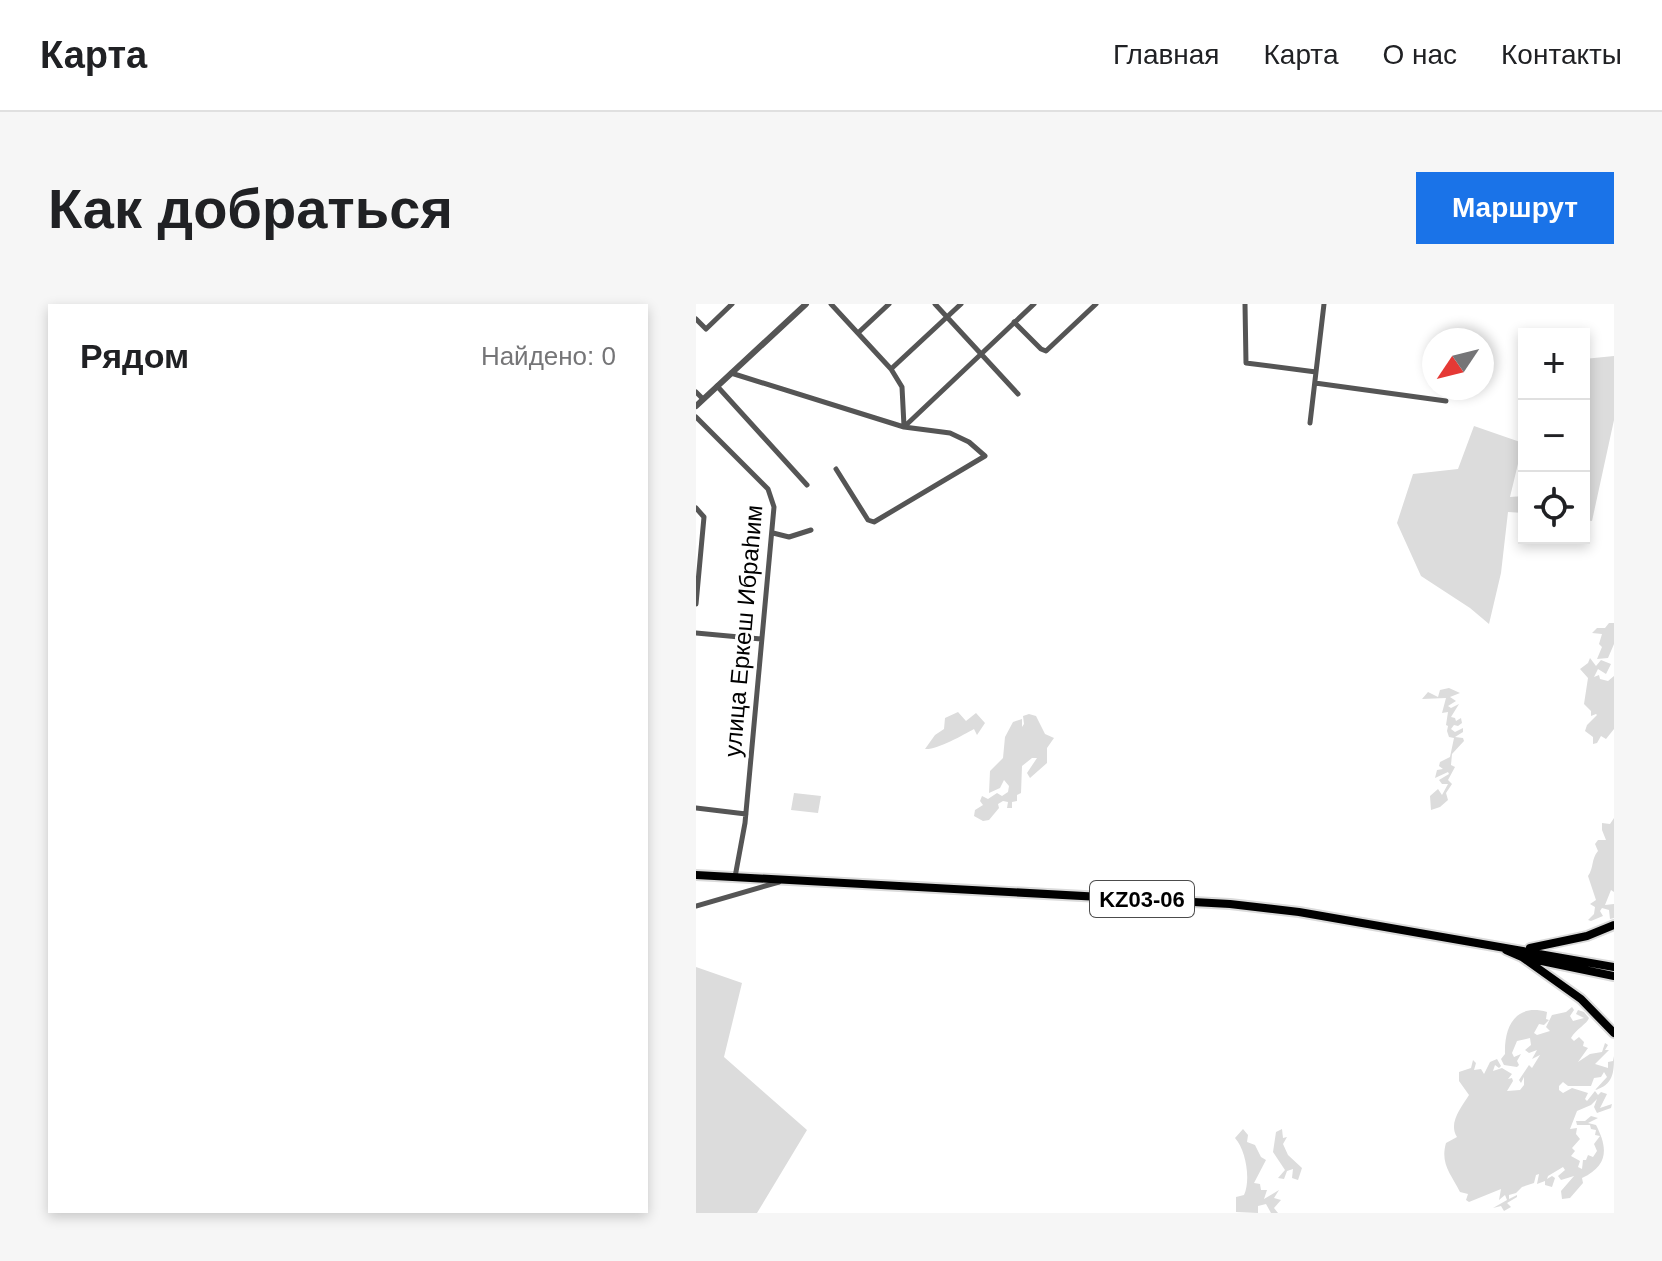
<!DOCTYPE html>
<html lang="ru">
<meta charset="utf-8">
<style>
:root{--surface:#fff;--page:#f6f6f6;--text:#202124;--muted:#757577;--line:#e0e0e0;--accent:#1a73e8}
body{margin:0;font-family:Arial,sans-serif;background:var(--page);color:var(--text)}
.controls{position:absolute;right:24px;top:24px;display:grid;overflow:hidden;border-radius:0px;box-shadow:0 4px 12px #0003}
.controls button{width:72px;height:72px;display:grid;place-items:center;padding:0;border:0;border-bottom:2px solid var(--line);background:var(--surface);color:var(--text);font:40px sans-serif}
.compass{position:absolute;left:726px;top:24px;width:72px;height:72px;border-radius:50%;background:var(--surface);box-shadow:0 4px 12px #0003;rotate:235deg}
.list{margin:0;padding:0;list-style:none}
h2{display:flex;justify-content:space-between;align-items:center;height:104px;margin:0;padding:0 32px;font-size:34px}
h2 small{font-size:26px;font-weight:400;color:var(--muted)}
.icon{flex:none;width:44px;height:44px;fill:none;stroke:currentColor;stroke-width:2;stroke-linecap:round;stroke-linejoin:round}
.map{position:relative;flex:none;width:918px;height:909px;overflow:hidden;border-radius:0px}
header{display:flex;align-items:center;gap:48px;box-sizing:border-box;height:112px;padding:0 40px;background:var(--surface);border-bottom:2px solid var(--line)}
header strong{font-size:38px}
nav{display:flex;gap:44px;margin-inline-start:auto;font-size:28px}
.intro{display:flex;align-items:center;justify-content:space-between;box-sizing:border-box;height:192px;padding:0 48px}
h1{margin:0;font-size:56px}
.button{padding:20px 36px;border-radius:0px;background:var(--accent);color:#fff;font-size:28px;font-weight:700}
main{display:flex;gap:48px;padding:0 48px}
aside{flex:1;background:var(--surface);border-radius:0px;box-shadow:0 4px 12px #0003}
.map>svg:first-child{display:block}
.green{fill:#dcdcdc}
.lines{fill:none;stroke-linecap:round;stroke-linejoin:round}
.primary-casing{stroke:#dbdbdb;stroke-width:12}
.minor{stroke:#555;stroke-width:5}
.tertiary{stroke:#555;stroke-width:6}
.primary{stroke:#000;stroke-width:8}
.labels{text-anchor:middle;dominant-baseline:central;stroke-width:6;stroke-linejoin:round;paint-order:stroke}
.shield{fill:#fff;stroke:#4c4c4c;stroke-width:2}
.shield-label{font-size:22px;font-weight:bold;fill:#000}
.street-label{font-size:24px;fill:#000;stroke:#fff}
</style>
<header>
<strong>Карта</strong>
<nav><a>Главная</a><a>Карта</a><a>О нас</a><a>Контакты</a></nav>
</header>
<div class="intro"><h1>Как добраться</h1><a class="button">Маршрут</a></div>
<main>
<aside>
<h2>Рядом<small>Найдено: 0</small></h2>
<ul class="list">
</ul>
</aside>
<div class="map">
<svg width="918" height="909" viewBox="0 0 918 909">
<rect width="100%" height="100%" fill="#fff"/>
<!-- green -->
<path class="green" d="M918 52V116L896 217 888 216V55Z
M778 122 827 139 814 193 828 192V209L812 208 805 269 793 320 774 304 725 272 701 219 717 170 762 165Z
M913 319H918V340L912 354 901 355 906 343 903 340 906 330 896 329 901 324H909Z
M894 354 900 362 905 356 915 360 910 370 902 365 898 373 903 371 904 375 912 377 918 372V425L910 435 905 432 901 439 897 440V433L889 427 891 421 901 411 900 410 895 412V407L888 400 892 374 884 365 892 359Z
M753 384 764 389 754 393 760 397 752 402 755 404 763 400 755 413 759 414 760 417 765 414 766 419 762 422 758 421 755 425 759 428 767 424V428L759 433 767 434 768 437 756 450 755 461 759 463 752 476 756 480 750 489 752 496 744 503 735 506 734 492 742 485 746 491 752 480H746L743 476 753 470 752 468 739 474 741 466 747 465 743 462 744 458 754 453 758 434 753 433 751 427 752 422 750 421 752 408 746 409 750 394 726 395 732 388 742 393 744 386Z
M262 408 270 417 280 409 289 419 281 431 278 425C267 431 241 446 229 445L239 431 248 425 249 414Z
M333 410 340 412 349 430 358 434 351 444V459L334 474 331 469 341 454H336L326 462 325 489 321 491V497L316 498V504H311L312 498 307 497 302 500 303 504 293 516 287 517 278 512 279 506 287 501 284 497 286 492 292 495 301 489 306 492 312 488 313 482 308 476 304 484 293 489 294 467 307 454 309 433 317 418 326 415V423L328 420 327 412Z
M98 489 125 492 122 509 95 506Z
M918 514V588L915 586 909 601 918 600V614L914 615 913 606 906 604 904 607 907 612 895 617 892 616 898 610 899 603 894 600 900 596 892 572C898 564 895 555 902 547L899 540 902 536H910L906 526V519L914 520Z
M0 663 46 679 28 753 111 826 61 909H0Z
M876 703 878 706 874 712 877 717 888 714 880 710 882 706 888 708 893 714C891 720 880 725 875 734L878 737 883 733 888 738 887 742 892 744 882 758 894 750 906 748 909 739 912 741 909 746H913L899 760 912 764V758L917 757 918 752C918 769 917 781 899 786L911 773 908 768 905 773 898 774 895 782H872L867 778 863 782V786L867 789 876 784 892 789 889 795 891 797 899 787 902 791 905 788 911 790 904 804 916 800 915 804 901 809 898 803 901 795 895 801 881 807 874 825 881 824 880 830 884 835 876 844 879 847 875 852 884 857 882 863 886 865 887 856H890L892 851 897 853 901 847 898 840 904 832 899 831 900 826 895 825 894 821H881L880 817H889L895 812 902 814 892 819 900 821C911 842 914 861 886 874L887 879 874 894 866 895 865 887 878 872 865 876 862 872 869 866 867 863 852 872 851 875 856 872 859 874 856 883 849 881V877L841 880 843 870 840 871 838 879 826 883 820 889 813 891V895L821 891V893L811 899 815 903 808 907 805 902 797 904 811 896 809 891 803 896 805 885 773 898 770 896 772 890 764 888C755 870 744 860 750 839L761 833C752 819 765 804 773 791L763 777V768L775 764 777 756 780 759 778 766 785 765 788 770 794 758 801 755 805 762 803 764 799 761 797 767 806 764 816 770 812 775 816 774 817 777 811 787 824 786 828 781V773L825 779 823 776 833 761 836 764 844 751 836 755 841 746 833 749 829 746 835 741 834 734 821 737 816 749 818 753 825 750 821 757 823 761 821 763 808 761 805 755 809 750C808 722 820 699 851 708L850 715 853 716 848 721 843 720 838 729 841 731 854 727 850 723 856 711 870 708Z
M547 825 552 831 551 838 559 841 565 853 570 856 558 879 564 880 565 886H571L568 895 583 886 578 894 585 896 578 904 582 909H575L570 900 562 902V909L540 908V893L548 891C555 876 550 846 539 834Z
M586 825 587 834 591 833 587 840 592 851 606 864 602 876 596 874 597 865 591 867 588 875 582 874 589 866 577 848 580 828Z"/>
<g class="lines">
<defs>
<path id="primary" d="M0 571 534 600 603 608 918 663
M834 644 891 632 918 621
M810 646 826 653 918 672
M826 653 885 695 918 729"/>
</defs>
<!-- primary casing -->
<use href="#primary" class="primary-casing"/>
<!-- minor -->
<path class="minor" d="M135 0 195 65 206 83 208 122
M239 0 322 90
M549 0 550 59 620 68
M0 15 10 25 36 0
M318 18 345 45 350 47 400 0
M163 28 193 0
M195 65 265 0
M35 69 208 123 254 129 273 138 289 152 178 218 172 216 140 165
M619 79 750 97
M21 82 111 181
M0 88 7 95
M0 113 72 185 78 203 49 519 39 573
M614 119 628 0
M209 122 338 0
M0 204 8 213 0 300
M77 229 93 233 115 226
M0 329 65 335
M0 504 50 510
M0 602 83 578"/>
<!-- tertiary -->
<path class="tertiary" d="M0 102 110 0"/>
<!-- primary -->
<use href="#primary" class="primary"/>
</g>
<g class="labels">
<!-- shield labels -->
<rect class="shield" x="394" y="577" width="104" height="36" rx="6"/>
<g class="shield-label">
<text x="446" y="595">KZ03-06</text>
</g>
<!-- street labels -->
<g class="street-label">
<text transform="translate(47 327) rotate(-85)">улица Еркеш Ибраһим</text>
</g>
</g>
</svg>
<div class="controls">
<button>+</button>
<button>−</button>
<button><svg class="icon" aria-label="locate" viewBox="0 0 24 24"><circle cx="12" cy="12" r="6"/><path d="M12 2v4M12 18v4M2 12h4M18 12h4"/></svg></button>
</div>
<svg class="compass" viewBox="-18 -18 36 36"><path d="M0-13l5 13h-10z" fill="#e53935"/><path d="M0 13l5-13h-10z" fill="#757577"/></svg>
</div>
</main>
